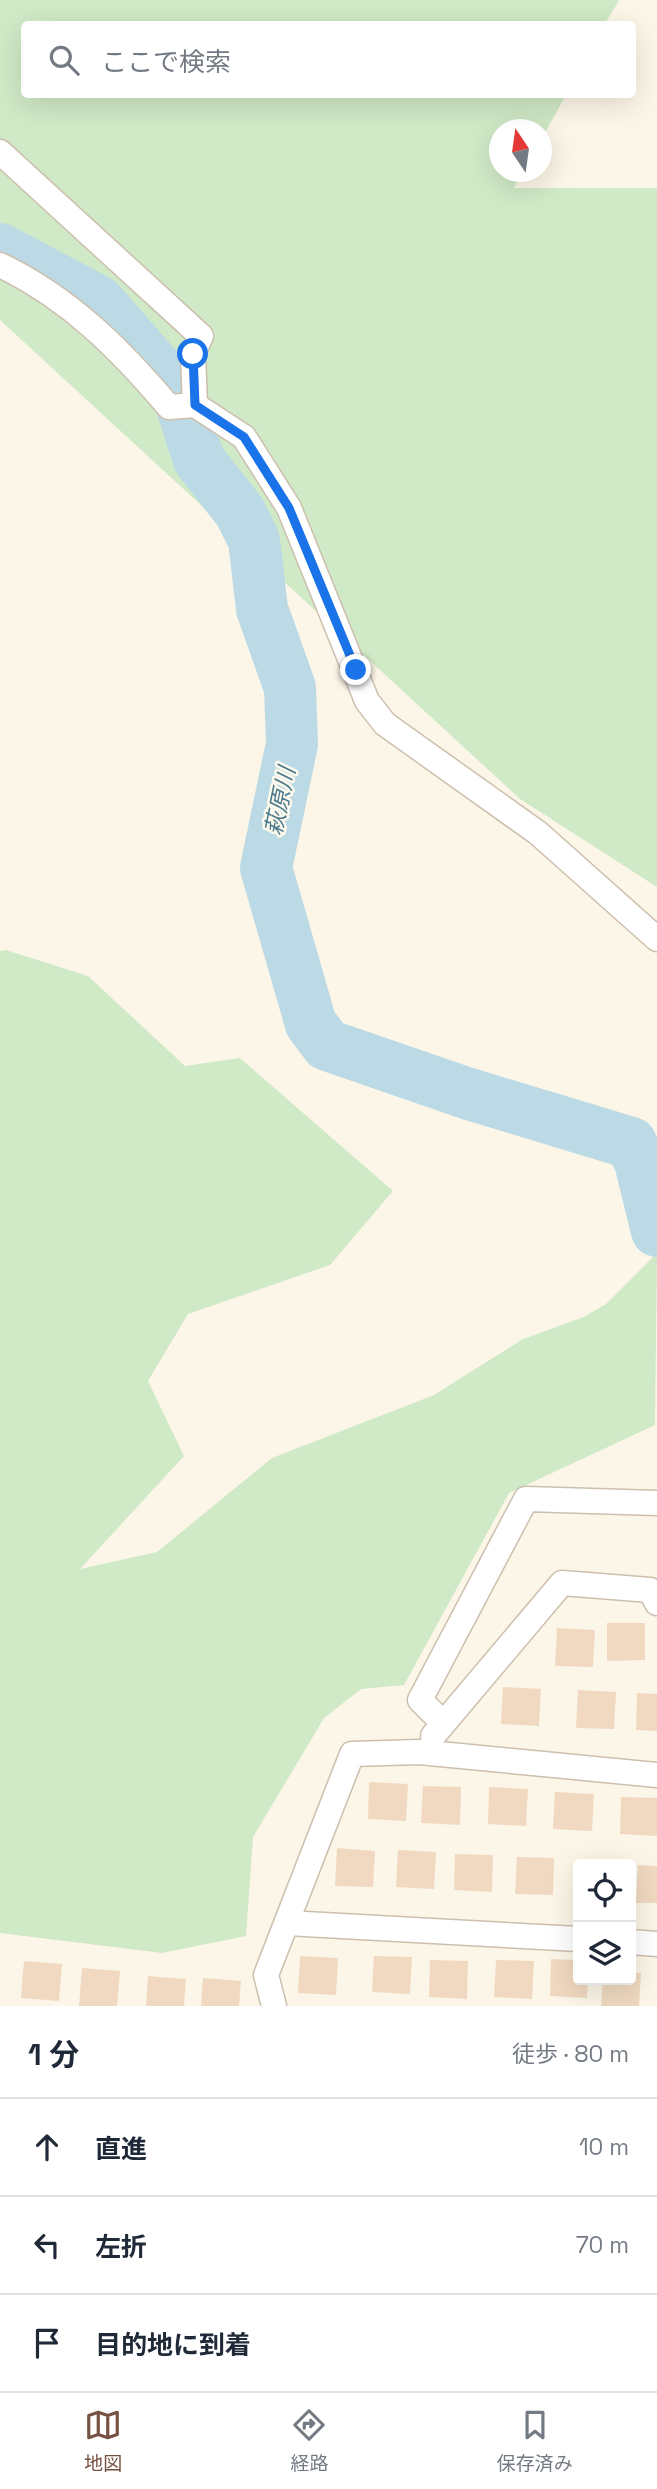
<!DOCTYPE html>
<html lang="ja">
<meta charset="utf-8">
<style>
:root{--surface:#fff;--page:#f2f2f3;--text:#1f2937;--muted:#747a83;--line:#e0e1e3;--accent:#765243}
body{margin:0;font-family:"Space Grotesk","Noto Sans JP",sans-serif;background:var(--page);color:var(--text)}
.controls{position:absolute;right:21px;bottom:21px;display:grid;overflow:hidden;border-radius:7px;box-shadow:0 7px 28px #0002}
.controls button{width:63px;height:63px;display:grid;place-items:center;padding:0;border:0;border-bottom:2px solid var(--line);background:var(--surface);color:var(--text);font:35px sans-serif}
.compass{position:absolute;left:489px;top:119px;width:63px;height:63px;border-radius:50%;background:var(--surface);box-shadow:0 7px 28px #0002;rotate:347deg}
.stop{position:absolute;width:21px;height:21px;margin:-16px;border:5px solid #1a73e8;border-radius:50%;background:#fff}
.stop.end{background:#1a73e8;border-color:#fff;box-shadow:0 2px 7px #0008}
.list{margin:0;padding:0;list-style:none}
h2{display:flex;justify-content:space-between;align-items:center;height:91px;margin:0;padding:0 28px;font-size:30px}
h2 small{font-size:23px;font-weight:400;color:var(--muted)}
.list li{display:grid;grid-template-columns:46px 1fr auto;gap:21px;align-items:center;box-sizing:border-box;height:98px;padding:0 28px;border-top:2px solid var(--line)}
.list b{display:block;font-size:26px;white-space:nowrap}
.list em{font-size:23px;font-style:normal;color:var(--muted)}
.icon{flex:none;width:38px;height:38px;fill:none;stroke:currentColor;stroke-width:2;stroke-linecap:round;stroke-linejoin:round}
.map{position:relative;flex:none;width:657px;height:2006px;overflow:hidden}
.search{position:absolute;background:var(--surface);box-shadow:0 7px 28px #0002;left:21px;right:21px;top:21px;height:77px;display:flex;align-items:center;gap:18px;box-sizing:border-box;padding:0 24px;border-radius:7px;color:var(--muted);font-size:26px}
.sheet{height:385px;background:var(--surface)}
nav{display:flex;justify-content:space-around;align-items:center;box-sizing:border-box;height:98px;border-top:2px solid var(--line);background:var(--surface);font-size:19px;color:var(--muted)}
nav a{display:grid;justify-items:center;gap:4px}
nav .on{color:var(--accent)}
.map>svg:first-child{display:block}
.green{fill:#d0e9c6}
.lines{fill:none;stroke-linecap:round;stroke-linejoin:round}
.river{stroke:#bcdae5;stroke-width:52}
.building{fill:#f0d9c0}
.street-casing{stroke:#cdbfae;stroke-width:27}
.street{stroke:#fff;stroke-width:24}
.route{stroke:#1a73e8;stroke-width:9}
.labels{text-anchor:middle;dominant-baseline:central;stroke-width:5;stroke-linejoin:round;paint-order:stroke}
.water-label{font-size:23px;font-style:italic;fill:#4a7a8e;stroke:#fefaee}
</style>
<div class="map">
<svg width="657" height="2006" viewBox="0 0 657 2006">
<rect width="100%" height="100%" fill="#fcf6e8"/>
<!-- green -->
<path class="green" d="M0 0H619L605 24H24V94L566 95 542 138V130H500V172H523L514 188H657V887L520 799 0 320Z
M6 950 88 976 185 1066 240 1058 393 1191 330 1265 188 1314 148 1381 184 1456 80 1569 157 1552 272 1458 434 1395 523 1339 584 1317 606 1304 657 1253 655 1425 509 1493 404 1685 361 1689 324 1718 253 1837 246 1936 162 1953 0 1933V951Z"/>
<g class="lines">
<!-- river -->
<path class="river" d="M0 249 98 301 177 391 199 460 240 512 254 540 262 609 290 688 292 744 266 868 311 1024 327 1045 466 1093 631 1143 640 1162 657 1231"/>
</g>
<!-- building -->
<path class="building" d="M607 1623H645V1660L607 1661Z
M557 1628 595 1630 593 1667 555 1666Z
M503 1687 541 1689 539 1726 501 1724Z
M578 1690 616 1692 614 1729 576 1728Z
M637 1693 657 1694V1731L636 1730Z
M369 1782 408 1784 406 1821 368 1819Z
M423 1786 461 1787 460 1825 421 1823Z
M489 1787 528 1789 526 1826 488 1824Z
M555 1792 594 1794 592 1831 553 1829Z
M621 1797 657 1798V1836L620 1834Z
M337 1848 375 1851 373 1887 335 1886Z
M398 1850 436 1852 434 1889 396 1887Z
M455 1854 493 1855 492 1892 454 1890Z
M517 1857 554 1858 553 1895 515 1894Z
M638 1865 657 1866V1903H636Z
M300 1956 338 1958 336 1995 298 1993Z
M374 1956 412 1957 410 1994 372 1992Z
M551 1959 578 1960V1980H588L587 1998 550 1996Z
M430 1960 468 1961 467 1999 429 1997Z
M496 1960 534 1961 532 1999 494 1997Z
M24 1961 62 1964 59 2001 21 1998Z
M82 1968 120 1971 117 2006H79Z
M631 1972 641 1973 639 2006H601L603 1980H631Z
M148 1976 186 1979 184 2006H146Z
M203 1978 241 1981 239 2006H201Z"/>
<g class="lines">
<defs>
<path id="street" d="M0 152 201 336 193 354 195 405
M0 265C69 298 120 349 169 407L195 405 244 437 289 508 367 701 385 724 538 833 657 939
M443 1723 420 1700 526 1499 657 1503
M433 1736 562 1583 650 1590 657 1603
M287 1923 578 1939
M631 1942 657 1944
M274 2006 266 1975 352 1754 419 1752 657 1775"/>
</defs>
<!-- street casing -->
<use href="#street" class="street-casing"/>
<!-- street -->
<use href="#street" class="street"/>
</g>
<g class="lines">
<!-- route -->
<path class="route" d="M193 354 195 405 244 437 289 508 356 670"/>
</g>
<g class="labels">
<!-- water labels -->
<g class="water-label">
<text transform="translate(280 801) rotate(-78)">萩原川</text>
</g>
</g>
</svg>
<div class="controls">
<button><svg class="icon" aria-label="locate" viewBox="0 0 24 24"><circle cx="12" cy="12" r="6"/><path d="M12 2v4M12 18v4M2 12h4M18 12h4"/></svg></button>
<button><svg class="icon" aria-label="layers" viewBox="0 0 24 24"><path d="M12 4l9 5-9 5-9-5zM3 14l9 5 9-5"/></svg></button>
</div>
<svg class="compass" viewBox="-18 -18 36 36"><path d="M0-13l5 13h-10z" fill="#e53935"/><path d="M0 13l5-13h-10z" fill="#747a83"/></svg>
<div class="stop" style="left:193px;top:354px"></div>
<div class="stop end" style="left:356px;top:670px"></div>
<div class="search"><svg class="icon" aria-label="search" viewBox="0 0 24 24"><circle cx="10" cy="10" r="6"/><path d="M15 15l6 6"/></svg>ここで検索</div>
</div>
<section class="sheet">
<h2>1 分<small>徒歩 · 80 m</small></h2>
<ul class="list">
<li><svg class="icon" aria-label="ahead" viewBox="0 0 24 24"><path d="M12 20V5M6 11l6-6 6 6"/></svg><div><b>直進</b></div><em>10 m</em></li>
<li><svg class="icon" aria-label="left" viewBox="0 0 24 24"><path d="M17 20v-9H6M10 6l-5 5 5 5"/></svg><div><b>左折</b></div><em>70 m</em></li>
<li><svg class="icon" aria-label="arrive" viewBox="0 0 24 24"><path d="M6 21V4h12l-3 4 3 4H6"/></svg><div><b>目的地に到着</b></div></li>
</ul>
</section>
<nav>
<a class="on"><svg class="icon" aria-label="map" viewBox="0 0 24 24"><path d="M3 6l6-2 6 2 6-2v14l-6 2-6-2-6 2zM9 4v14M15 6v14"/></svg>地図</a>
<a><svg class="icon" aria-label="directions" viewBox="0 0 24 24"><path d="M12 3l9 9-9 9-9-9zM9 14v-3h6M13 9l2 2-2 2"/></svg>経路</a>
<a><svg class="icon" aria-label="saved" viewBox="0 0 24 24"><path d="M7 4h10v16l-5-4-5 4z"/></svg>保存済み</a>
</nav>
